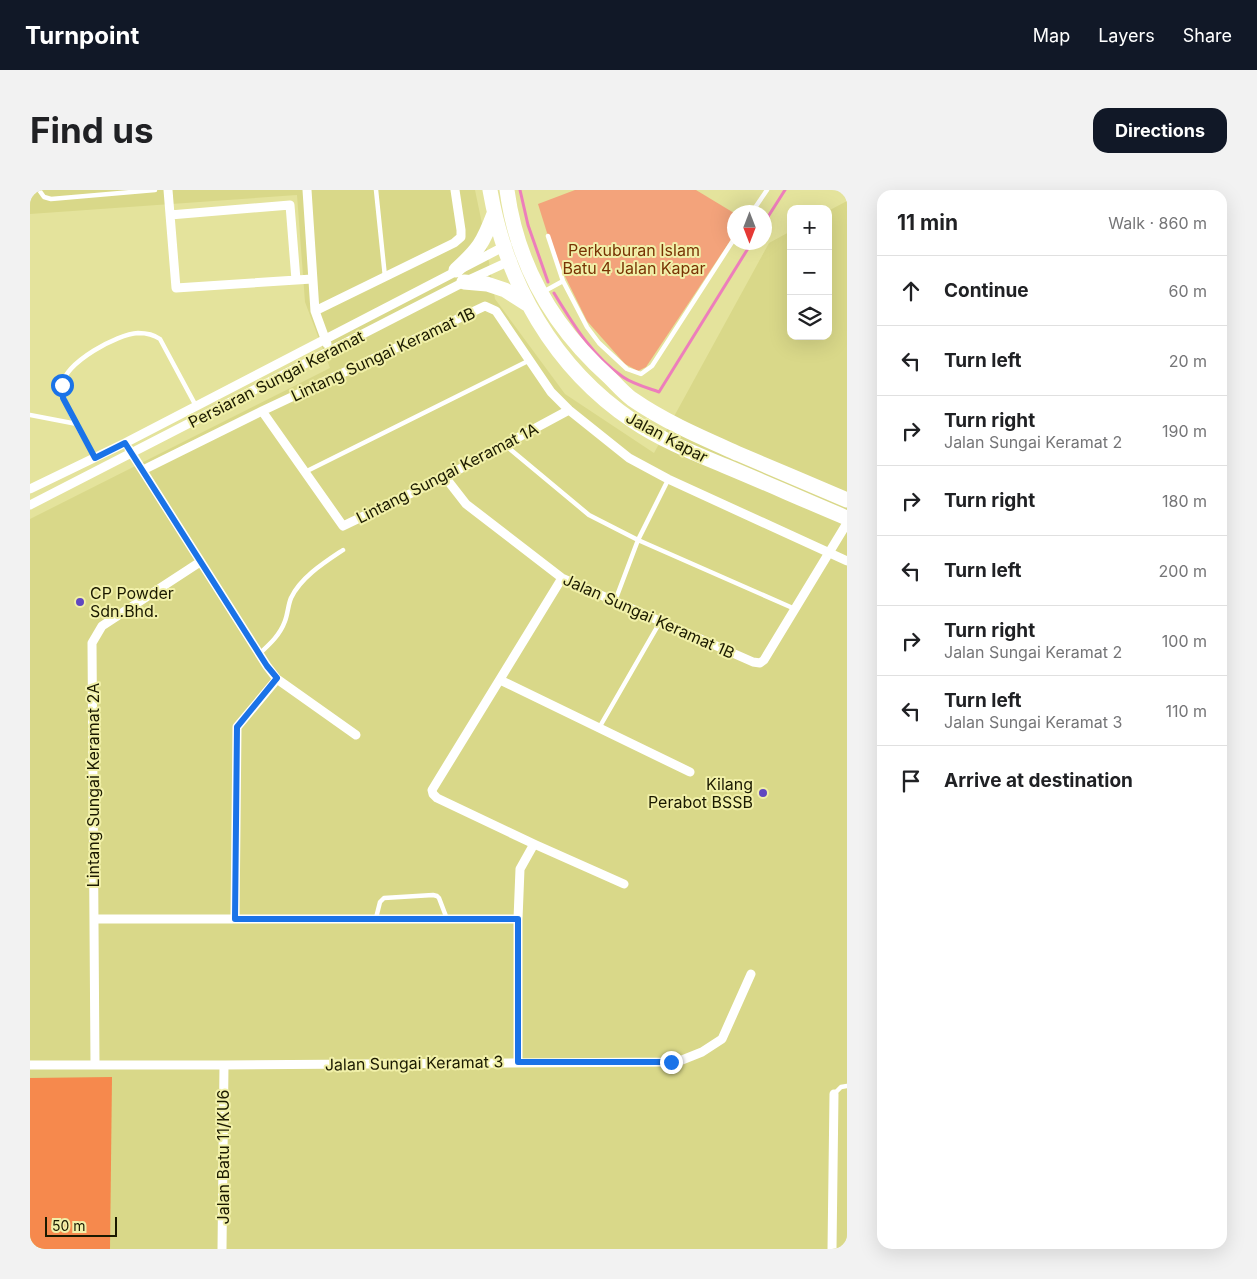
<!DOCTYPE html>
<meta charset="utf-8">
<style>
:root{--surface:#fff;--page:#f2f2f2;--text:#202124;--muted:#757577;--line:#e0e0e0;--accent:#111827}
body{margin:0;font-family:Inter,sans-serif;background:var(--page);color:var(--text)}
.controls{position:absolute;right:15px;top:15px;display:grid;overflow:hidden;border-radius:10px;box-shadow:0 5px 20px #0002}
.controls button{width:45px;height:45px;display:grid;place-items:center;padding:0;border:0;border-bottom:1px solid var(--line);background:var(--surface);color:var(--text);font:25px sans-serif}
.compass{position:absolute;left:697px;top:15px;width:45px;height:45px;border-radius:50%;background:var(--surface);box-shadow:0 5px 20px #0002;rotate:180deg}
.scale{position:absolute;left:15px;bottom:12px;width:72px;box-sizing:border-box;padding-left:5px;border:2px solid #1b1a00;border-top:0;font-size:14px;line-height:18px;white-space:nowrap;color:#1b1a00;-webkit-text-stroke:4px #f1f0a9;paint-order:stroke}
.stop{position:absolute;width:15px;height:15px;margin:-11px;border:4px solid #1a73e8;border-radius:50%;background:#fff}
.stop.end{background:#1a73e8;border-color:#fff;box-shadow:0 1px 5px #0008}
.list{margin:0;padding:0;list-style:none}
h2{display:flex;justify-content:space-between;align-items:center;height:65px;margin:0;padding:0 20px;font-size:21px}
h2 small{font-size:16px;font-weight:400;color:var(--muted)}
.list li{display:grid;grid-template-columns:32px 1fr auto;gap:15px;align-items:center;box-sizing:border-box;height:70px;padding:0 20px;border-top:1px solid var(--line)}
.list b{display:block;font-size:19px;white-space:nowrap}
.list p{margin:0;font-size:16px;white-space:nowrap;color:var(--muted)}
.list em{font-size:16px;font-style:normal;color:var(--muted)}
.icon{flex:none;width:28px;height:28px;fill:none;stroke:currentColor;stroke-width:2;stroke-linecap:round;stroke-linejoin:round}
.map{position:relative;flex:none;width:817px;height:1059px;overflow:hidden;border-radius:15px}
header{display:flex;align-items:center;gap:30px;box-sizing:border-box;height:70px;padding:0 25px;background:var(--accent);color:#fff}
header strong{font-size:24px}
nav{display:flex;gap:28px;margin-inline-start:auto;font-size:18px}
.intro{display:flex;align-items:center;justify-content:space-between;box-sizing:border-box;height:120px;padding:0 30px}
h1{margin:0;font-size:35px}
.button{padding:12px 22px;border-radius:15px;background:var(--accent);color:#fff;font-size:18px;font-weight:700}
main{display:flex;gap:30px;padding:0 30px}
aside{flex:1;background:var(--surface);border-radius:15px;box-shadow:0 5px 20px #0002}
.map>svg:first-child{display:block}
.built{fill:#d9d889}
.green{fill:#f3a37b}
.forest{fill:#f6894d}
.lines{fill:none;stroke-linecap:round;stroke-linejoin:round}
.stream{stroke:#ed7ebb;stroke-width:3}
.service{stroke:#fff;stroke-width:4.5}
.minor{stroke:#fff;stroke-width:9}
.trunk{stroke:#fff;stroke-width:15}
.route{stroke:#1a73e8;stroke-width:6}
.poi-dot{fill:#6048c0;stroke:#f1f0a9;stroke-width:2}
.labels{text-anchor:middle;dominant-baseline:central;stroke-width:4;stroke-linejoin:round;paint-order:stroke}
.park-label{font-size:16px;fill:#783304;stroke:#f1f0a9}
.street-label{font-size:16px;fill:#1b1a00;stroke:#f1f0a9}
.poi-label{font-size:16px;fill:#1b1a00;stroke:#f1f0a9;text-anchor:start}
</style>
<header>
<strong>Turnpoint</strong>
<nav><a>Map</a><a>Layers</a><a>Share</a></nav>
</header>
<div class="intro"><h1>Find us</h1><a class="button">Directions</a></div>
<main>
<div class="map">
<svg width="817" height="1059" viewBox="0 0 817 1059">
<rect width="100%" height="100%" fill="#e4e39c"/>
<!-- built -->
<path class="built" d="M0 0H445L455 48 465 109 535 204 624 263 739 53 761 41V146H798V21L817 11V1059H0V329L300 178 275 112 267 5 0 24Z"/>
<!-- green -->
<path class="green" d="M545 0H666L704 23V45L616 177 608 181 595 174 557 131 523 62 508 14Z"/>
<!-- forest -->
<path class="forest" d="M82 887 80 1059H0V888Z"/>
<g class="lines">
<!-- stream -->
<path class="stream" d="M490 0 498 35 518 92
M734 33 755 0
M524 103C543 134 562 166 593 187 603 194 618 198 629 202L722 52"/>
<!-- service -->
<path class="service" d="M9 0 14 7 21 9 125 0
M346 0 355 87
M722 22 737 0
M518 46 533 91 557 137 569 153 597 179 611 184 622 176 704 49
M513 102 533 91
M0 225 47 234
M475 255 559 325 608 350 765 419
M65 268C57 252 29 210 32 195 36 172 87 144 108 143 117 143 123 144 130 149L166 216
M275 282 500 170
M585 411 608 350 638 290
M229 464C240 454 250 445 255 431 258 423 258 415 261 408 271 387 295 372 313 360
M569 538 630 432
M346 728 350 712 354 708 403 705 407 706 409 708 417 729
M804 904 811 897 817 896"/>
<!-- minor -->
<path class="minor" d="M138 0 146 98 282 89
M277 0 285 121 297 154
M140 25 260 15 266 90
M285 121 424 53 431 47V40L425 0
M232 221 313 336 415 287 539 220
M99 259 237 476 247 489 326 545
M113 280 232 221 455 116 466 121 521 202 539 220 599 268 638 289 817 371
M415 287 436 314 532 388 723 472 730 473 734 470 817 333
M0 299 95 253 477 55
M0 315 434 92 482 70
M532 388 402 600 403 604 407 608 504 654 594 694
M470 490 660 582
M64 729H488
M205 729 207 537 247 489
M488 872V729L490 679 504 654
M65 874 62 453 72 436 170 372
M0 875H194L647 872 672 862 692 849 721 784
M192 1059 194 875
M802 1059 804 904"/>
<!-- trunk -->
<path class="trunk" d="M460 0C476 93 524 178 603 231 631 250 664 263 695 276 736 293 776 311 817 328
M477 0C487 75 524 138 580 188 587 195 594 203 602 209 635 232 673 248 709 264 745 279 781 295 817 310
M426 80C449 59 453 53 464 24
M434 92 457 94 475 100 497 114"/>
</g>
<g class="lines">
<!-- route -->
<path class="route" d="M32 195 33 208 65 268 95 253 237 476 247 488 207 537 205 729H488V872H641"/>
</g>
<!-- markers -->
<g class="poi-dot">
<circle cx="50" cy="412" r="5"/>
<circle cx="733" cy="603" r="5"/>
</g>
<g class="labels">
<!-- park labels -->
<g class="park-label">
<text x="604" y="60">Perkuburan Islam<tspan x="604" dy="18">Batu 4 Jalan Kapar</tspan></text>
</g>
<!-- street labels -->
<g class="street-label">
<text transform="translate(353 164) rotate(-25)">Lintang Sungai Keramat 1B</text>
<text transform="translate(246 189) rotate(-27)">Persiaran Sungai Keramat</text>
<text transform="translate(637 247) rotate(28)">Jalan Kapar</text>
<text transform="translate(417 283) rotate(-27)">Lintang Sungai Keramat 1A</text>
<text transform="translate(619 426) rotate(24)">Jalan Sungai Keramat 1B</text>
<text transform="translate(63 595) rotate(-90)">Lintang Sungai Keramat 2A</text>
<text transform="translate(384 873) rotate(-1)">Jalan Sungai Keramat 3</text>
<text transform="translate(193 967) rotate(-90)">Jalan Batu 11/KU6</text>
</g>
<!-- poi labels -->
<g class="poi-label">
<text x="60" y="403">CP Powder<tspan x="60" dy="18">Sdn.Bhd.</tspan></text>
<text x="723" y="594" text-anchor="end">Kilang<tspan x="723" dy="18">Perabot BSSB</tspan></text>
</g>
</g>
</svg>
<div class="controls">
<button>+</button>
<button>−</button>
<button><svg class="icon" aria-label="layers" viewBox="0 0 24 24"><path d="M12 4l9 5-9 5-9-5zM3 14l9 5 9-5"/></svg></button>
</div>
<svg class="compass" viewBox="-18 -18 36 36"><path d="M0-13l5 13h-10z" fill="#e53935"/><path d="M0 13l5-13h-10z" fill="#757577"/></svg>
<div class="scale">50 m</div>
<div class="stop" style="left:32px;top:195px"></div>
<div class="stop end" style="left:641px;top:872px"></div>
</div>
<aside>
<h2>11 min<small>Walk · 860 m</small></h2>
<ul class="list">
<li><svg class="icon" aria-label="ahead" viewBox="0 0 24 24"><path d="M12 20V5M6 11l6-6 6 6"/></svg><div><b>Continue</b></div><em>60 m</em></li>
<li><svg class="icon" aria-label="left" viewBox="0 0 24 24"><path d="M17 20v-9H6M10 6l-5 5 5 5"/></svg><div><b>Turn left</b></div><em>20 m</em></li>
<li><svg class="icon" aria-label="right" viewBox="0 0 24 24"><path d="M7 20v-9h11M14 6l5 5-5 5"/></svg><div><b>Turn right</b><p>Jalan Sungai Keramat 2</p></div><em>190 m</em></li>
<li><svg class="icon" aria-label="right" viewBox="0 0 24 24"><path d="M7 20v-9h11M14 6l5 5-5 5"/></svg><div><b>Turn right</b></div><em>180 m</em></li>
<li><svg class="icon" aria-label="left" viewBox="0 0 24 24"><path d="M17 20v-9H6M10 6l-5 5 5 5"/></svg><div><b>Turn left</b></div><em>200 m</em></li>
<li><svg class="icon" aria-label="right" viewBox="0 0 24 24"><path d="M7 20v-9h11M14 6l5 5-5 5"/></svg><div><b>Turn right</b><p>Jalan Sungai Keramat 2</p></div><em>100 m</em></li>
<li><svg class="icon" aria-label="left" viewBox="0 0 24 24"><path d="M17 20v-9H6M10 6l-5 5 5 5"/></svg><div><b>Turn left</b><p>Jalan Sungai Keramat 3</p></div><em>110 m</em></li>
<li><svg class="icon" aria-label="arrive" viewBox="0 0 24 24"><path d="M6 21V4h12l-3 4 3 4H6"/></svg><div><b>Arrive at destination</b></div></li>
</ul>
</aside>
</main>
